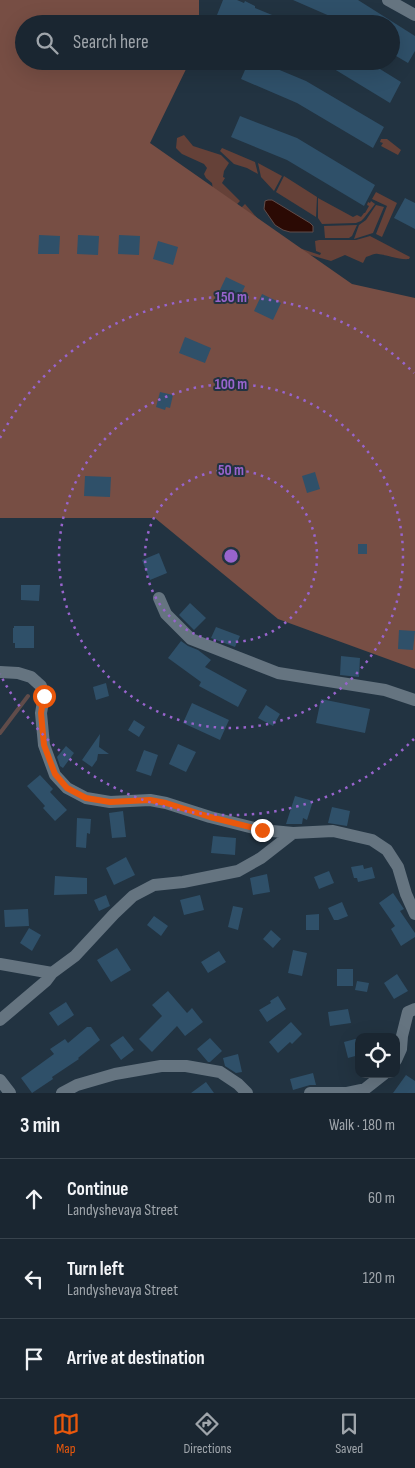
<!DOCTYPE html>
<meta charset="utf-8">
<style>
:root{--surface:#1a2631;--page:#27323d;--text:#f1f3f6;--muted:#9fa5ab;--line:#38434d;--accent:#ea580c}
body{margin:0;font-family:"Sofia Sans Condensed",sans-serif;background:var(--page);color:var(--text)}
.controls{position:absolute;right:15px;bottom:15px;display:grid;overflow:hidden;border-radius:10px;box-shadow:0 5px 20px #0002}
.controls button{width:45px;height:45px;display:grid;place-items:center;padding:0;border:0;border-bottom:1px solid var(--line);background:var(--surface);color:var(--text);font:25px sans-serif}
.stop{position:absolute;width:15px;height:15px;margin:-11px;border:4px solid #ea580c;border-radius:50%;background:#fff}
.stop.end{background:#ea580c;border-color:#fff;box-shadow:0 1px 5px #0008}
.list{margin:0;padding:0;list-style:none}
h2{display:flex;justify-content:space-between;align-items:center;height:65px;margin:0;padding:0 20px;font-size:21px}
h2 small{font-size:16px;font-weight:400;color:var(--muted)}
.list li{display:grid;grid-template-columns:32px 1fr auto;gap:15px;align-items:center;box-sizing:border-box;height:80px;padding:0 20px;border-top:1px solid var(--line)}
.list b{display:block;font-size:19px;white-space:nowrap}
.list p{margin:0;font-size:16px;white-space:nowrap;color:var(--muted)}
.list em{font-size:16px;font-style:normal;color:var(--muted)}
.icon{flex:none;width:28px;height:28px;fill:none;stroke:currentColor;stroke-width:2;stroke-linecap:round;stroke-linejoin:round}
.map{position:relative;flex:none;width:415px;height:1093px;overflow:hidden}
.search{position:absolute;background:var(--surface);box-shadow:0 5px 20px #0002;left:15px;right:15px;top:15px;height:55px;display:flex;align-items:center;gap:12px;box-sizing:border-box;padding:0 18px;border-radius:28px;color:var(--muted);font-size:19px}
.sheet{height:305px;background:var(--surface)}
nav{display:flex;justify-content:space-around;align-items:center;box-sizing:border-box;height:70px;border-top:1px solid var(--line);background:var(--surface);font-size:14px;color:var(--muted)}
nav a{display:grid;justify-items:center;gap:2px}
nav .on{color:var(--accent)}
.map>svg:first-child{display:block}
.green{fill:#654138}
.forest{fill:#774e44}
.water{fill:#2b0a04;stroke:#604c4a}
.lines{fill:none;stroke-linecap:round;stroke-linejoin:round}
.stream{stroke:#604c4a;stroke-width:4}
.building{fill:#2f5069}
.minor{stroke:#657480;stroke-width:12}
.route{stroke:#ea580c;stroke-width:6}
.ring{fill:none;stroke:#9864cd;stroke-width:2.5;stroke-dasharray:2.5 5}
.centre{fill:#9864cd;stroke:#223341;stroke-width:2.5}
.ring-label{font-size:15px;text-anchor:middle;font-weight:bold;fill:#9864cd;stroke:#223341;stroke-width:4;stroke-linejoin:round;paint-order:stroke}
</style>
<div class="map">
<svg width="415" height="1093" viewBox="0 0 415 1093">
<rect width="100%" height="100%" fill="#223341"/>
<!-- green -->
<path class="green" d="M184 135 193 146 221 155 229 163 224 171 223 177 225 178 222 183 240 201 234 207 239 210 245 204 272 235 284 243 320 255 321 253 316 251 315 241 319 240H356L370 236 410 257 409 259C399 260 388 255 378 254 374 253 370 256 366 257L363 263 345 255 331 261 293 250 286 252 274 251 264 244 258 234 230 212 217 199 213 190 212 183 206 178 204 174 207 168 204 164 182 154 176 148 177 138Z
M381 139H387L401 150 398 155 381 146 383 143 380 142Z
M222 148 255 162 258 174 247 168 234 164 220 151Z
M258 163 282 176 274 191 261 177Z
M284 176 317 197 316 217 276 192Z
M376 192 397 203 382 237 376 234 387 206 372 199Z
M318 198 353 217 357 215 361 217 364 213H365L369 206 367 205 368 202 370 203 371 201 375 204 364 218 361 221 356 223 322 224 318 218Z
M376 205 384 207 373 233 354 239 359 225 366 220Z
M357 225 352 236 349 238H325L324 226Z"/>
<!-- forest -->
<path class="forest" d="M0 0H199V24H24V61H190L150 143 352 284 415 298V669L278 619 155 518H0Z"/>
<!-- water -->
<path class="water" d="M268 200H272L310 223 313 226V232H290L283 230 275 225 264 209 265 201Z"/>
<g class="lines">
<!-- stream -->
<path class="stream" d="M0 733 28 696"/>
</g>
<!-- building -->
<path class="building" d="M223 0H237L244 3 245 1 255 6V8L294 24H236L217 15Z
M293 0H358L415 36V51L408 63 391 53V24H343L332 17Z
M249 61H258L306 81 384 127 373 148 297 103 241 79Z
M321 61H367L401 82 390 103Z
M240 116 297 138 375 185 364 206 287 160 231 137Z
M405 198 415 203V229L394 218Z
M39 235 60 236 59 254H38Z
M78 235 99 236 98 255 77 254Z
M119 235 140 236 139 255 118 254Z
M158 241 178 247 173 265 153 259Z
M226 277 245 286 237 303 218 294Z
M262 294 281 303 273 320 254 311Z
M185 337 211 348 205 363 179 353Z
M160 392 173 395 170 408 166 407 165 410 156 407Z
M315 472 320 489 307 493 302 476Z
M85 476 111 477 110 497 84 496Z
M358 544H367V554H358Z
M159 553 167 573 150 580 142 560Z
M21 585H40L39 601 21 600Z
M190 603 206 618 194 630 179 615Z
M14 626H34V648H15V643H13V628H14Z
M216 627 240 636 235 647 211 638Z
M399 630 415 631 413 650 398 649Z
M181 641 188 646 198 650 211 660 205 667 247 690 238 707 199 686 201 682 168 658Z
M341 656 360 658 359 677 340 675Z
M106 683 109 696 96 700 93 687Z
M321 699 370 709 365 733 316 723Z
M192 703 229 720 220 740 183 723Z
M266 705 280 714 273 726 258 718Z
M134 720 145 727 139 737 128 730Z
M100 734 99 747 109 754H98L97 760 92 767 82 760Z
M178 744 196 752 186 772 169 764Z
M66 746 74 753 63 768 60 766 57 757Z
M144 750 158 755 151 776 136 771Z
M40 775 53 789 50 792 67 810 55 821 43 808 45 806 27 786Z
M295 796 313 801 307 820 303 818 302 824H286Z
M332 807 350 811 347 826 328 823Z
M123 811 126 837 112 838 109 813Z
M77 818 91 819 90 834 87 833 86 848 76 847Z
M213 836 236 838 235 855 211 853Z
M126 857 135 875 114 885 106 868Z
M363 865 364 869 372 867 375 878 358 882 357 878H354L351 867Z
M329 871 334 883 319 889 314 877Z
M267 874 270 892 253 895 250 878Z
M55 876 87 878V894L54 895Z
M393 893 404 909 400 911 415 933V937L401 946 391 929 395 926 379 903Z
M106 895 110 906 99 911 94 900Z
M200 895 204 910 184 915 180 900Z
M342 902 348 916 338 920H334L328 908Z
M233 906 243 908 238 930 228 927Z
M28 909 29 926 5 927 4 910Z
M319 914V930H306V915Z
M154 916 168 926 161 936 147 925Z
M29 928 41 935 32 951 20 943Z
M271 930 281 939 273 948 263 939Z
M117 948 131 970 111 982 97 960Z
M293 950 307 953 302 976 288 973Z
M219 951 226 962 208 973 201 962Z
M337 969H353V986H337Z
M397 974 408 991 394 999 384 983Z
M357 981 369 983 367 992 355 990Z
M168 991 187 1013 192 1008 203 1022 185 1036 177 1026 152 1052 139 1039 162 1016 152 1005Z
M278 996 286 1009 267 1022 259 1010 271 1003 270 1001Z
M66 1002 74 1015 58 1026 49 1013Z
M348 1009 351 1023 330 1026 328 1012Z
M291 1022 302 1034 292 1044 290 1042 278 1053 269 1042Z
M87 1027H91L100 1040 78 1058 79 1059 52 1077 53 1079 32 1093 21 1078 54 1054 50 1049 65 1039 68 1043Z
M123 1036 134 1050 121 1060 110 1045Z
M210 1038 222 1051 210 1062H208L197 1049Z
M359 1038V1055L348 1058 344 1042Z
M238 1054 242 1072 236 1073 225 1066 223 1058Z
M313 1073 316 1085H310L293 1090 290 1079Z
M406 1075 415 1081V1093H393Z
M206 1082 214 1093H191Z"/>
<g class="lines">
<!-- minor -->
<path class="minor" d="M388 0 415 15
M159 598 166 614 191 639 278 673 385 690 415 700
M0 672 18 673 31 677 41 686 44 696 41 713 44 745 55 775 67 788 86 798 110 802 150 800 166 803 210 817 262 830 293 833 333 831 372 840 387 850 398 867 406 894 415 914
M0 964 52 973
M0 1020 46 981 52 973 75 956 114 914 133 896 154 885 183 882 238 871 261 858 293 833
M396 1060 401 1049 402 1036 408 1012 415 1009
M0 1080 10 1093
M62 1093 77 1085 115 1074 161 1066H186L220 1072 238 1084 247 1093
M310 1093H346L365 1089 384 1074"/>
</g>
<g class="lines">
<!-- route -->
<path class="route" d="M44 696 41 713 44 745 55 774 67 788 86 798 110 802 150 800 166 803 210 817 262 830"/>
</g>
<!-- distance rings -->
<g class="ring">
<circle cx="231" cy="556" r="86"/>
<circle cx="231" cy="556" r="172"/>
<path d="M414 739A259 259 0 0 1 0 674M0 438A259 259 0 0 1 414 373"/>
</g>
<circle cx="231" cy="556" r="8" class="centre"/>
<g class="ring-label">
<text x="231" y="302">150 m</text>
<text x="231" y="389">100 m</text>
<text x="231" y="475">50 m</text>
</g>
</svg>
<div class="controls">
<button><svg class="icon" aria-label="locate" viewBox="0 0 24 24"><circle cx="12" cy="12" r="6"/><path d="M12 2v4M12 18v4M2 12h4M18 12h4"/></svg></button>
</div>
<div class="stop" style="left:44px;top:696px"></div>
<div class="stop end" style="left:262px;top:830px"></div>
<div class="search"><svg class="icon" aria-label="search" viewBox="0 0 24 24"><circle cx="10" cy="10" r="6"/><path d="M15 15l6 6"/></svg>Search here</div>
</div>
<section class="sheet">
<h2>3 min<small>Walk · 180 m</small></h2>
<ul class="list">
<li><svg class="icon" aria-label="ahead" viewBox="0 0 24 24"><path d="M12 20V5M6 11l6-6 6 6"/></svg><div><b>Continue</b><p>Landyshevaya Street</p></div><em>60 m</em></li>
<li><svg class="icon" aria-label="left" viewBox="0 0 24 24"><path d="M17 20v-9H6M10 6l-5 5 5 5"/></svg><div><b>Turn left</b><p>Landyshevaya Street</p></div><em>120 m</em></li>
<li><svg class="icon" aria-label="arrive" viewBox="0 0 24 24"><path d="M6 21V4h12l-3 4 3 4H6"/></svg><div><b>Arrive at destination</b></div></li>
</ul>
</section>
<nav>
<a class="on"><svg class="icon" aria-label="map" viewBox="0 0 24 24"><path d="M3 6l6-2 6 2 6-2v14l-6 2-6-2-6 2zM9 4v14M15 6v14"/></svg>Map</a>
<a><svg class="icon" aria-label="directions" viewBox="0 0 24 24"><path d="M12 3l9 9-9 9-9-9zM9 14v-3h6M13 9l2 2-2 2"/></svg>Directions</a>
<a><svg class="icon" aria-label="saved" viewBox="0 0 24 24"><path d="M7 4h10v16l-5-4-5 4z"/></svg>Saved</a>
</nav>
